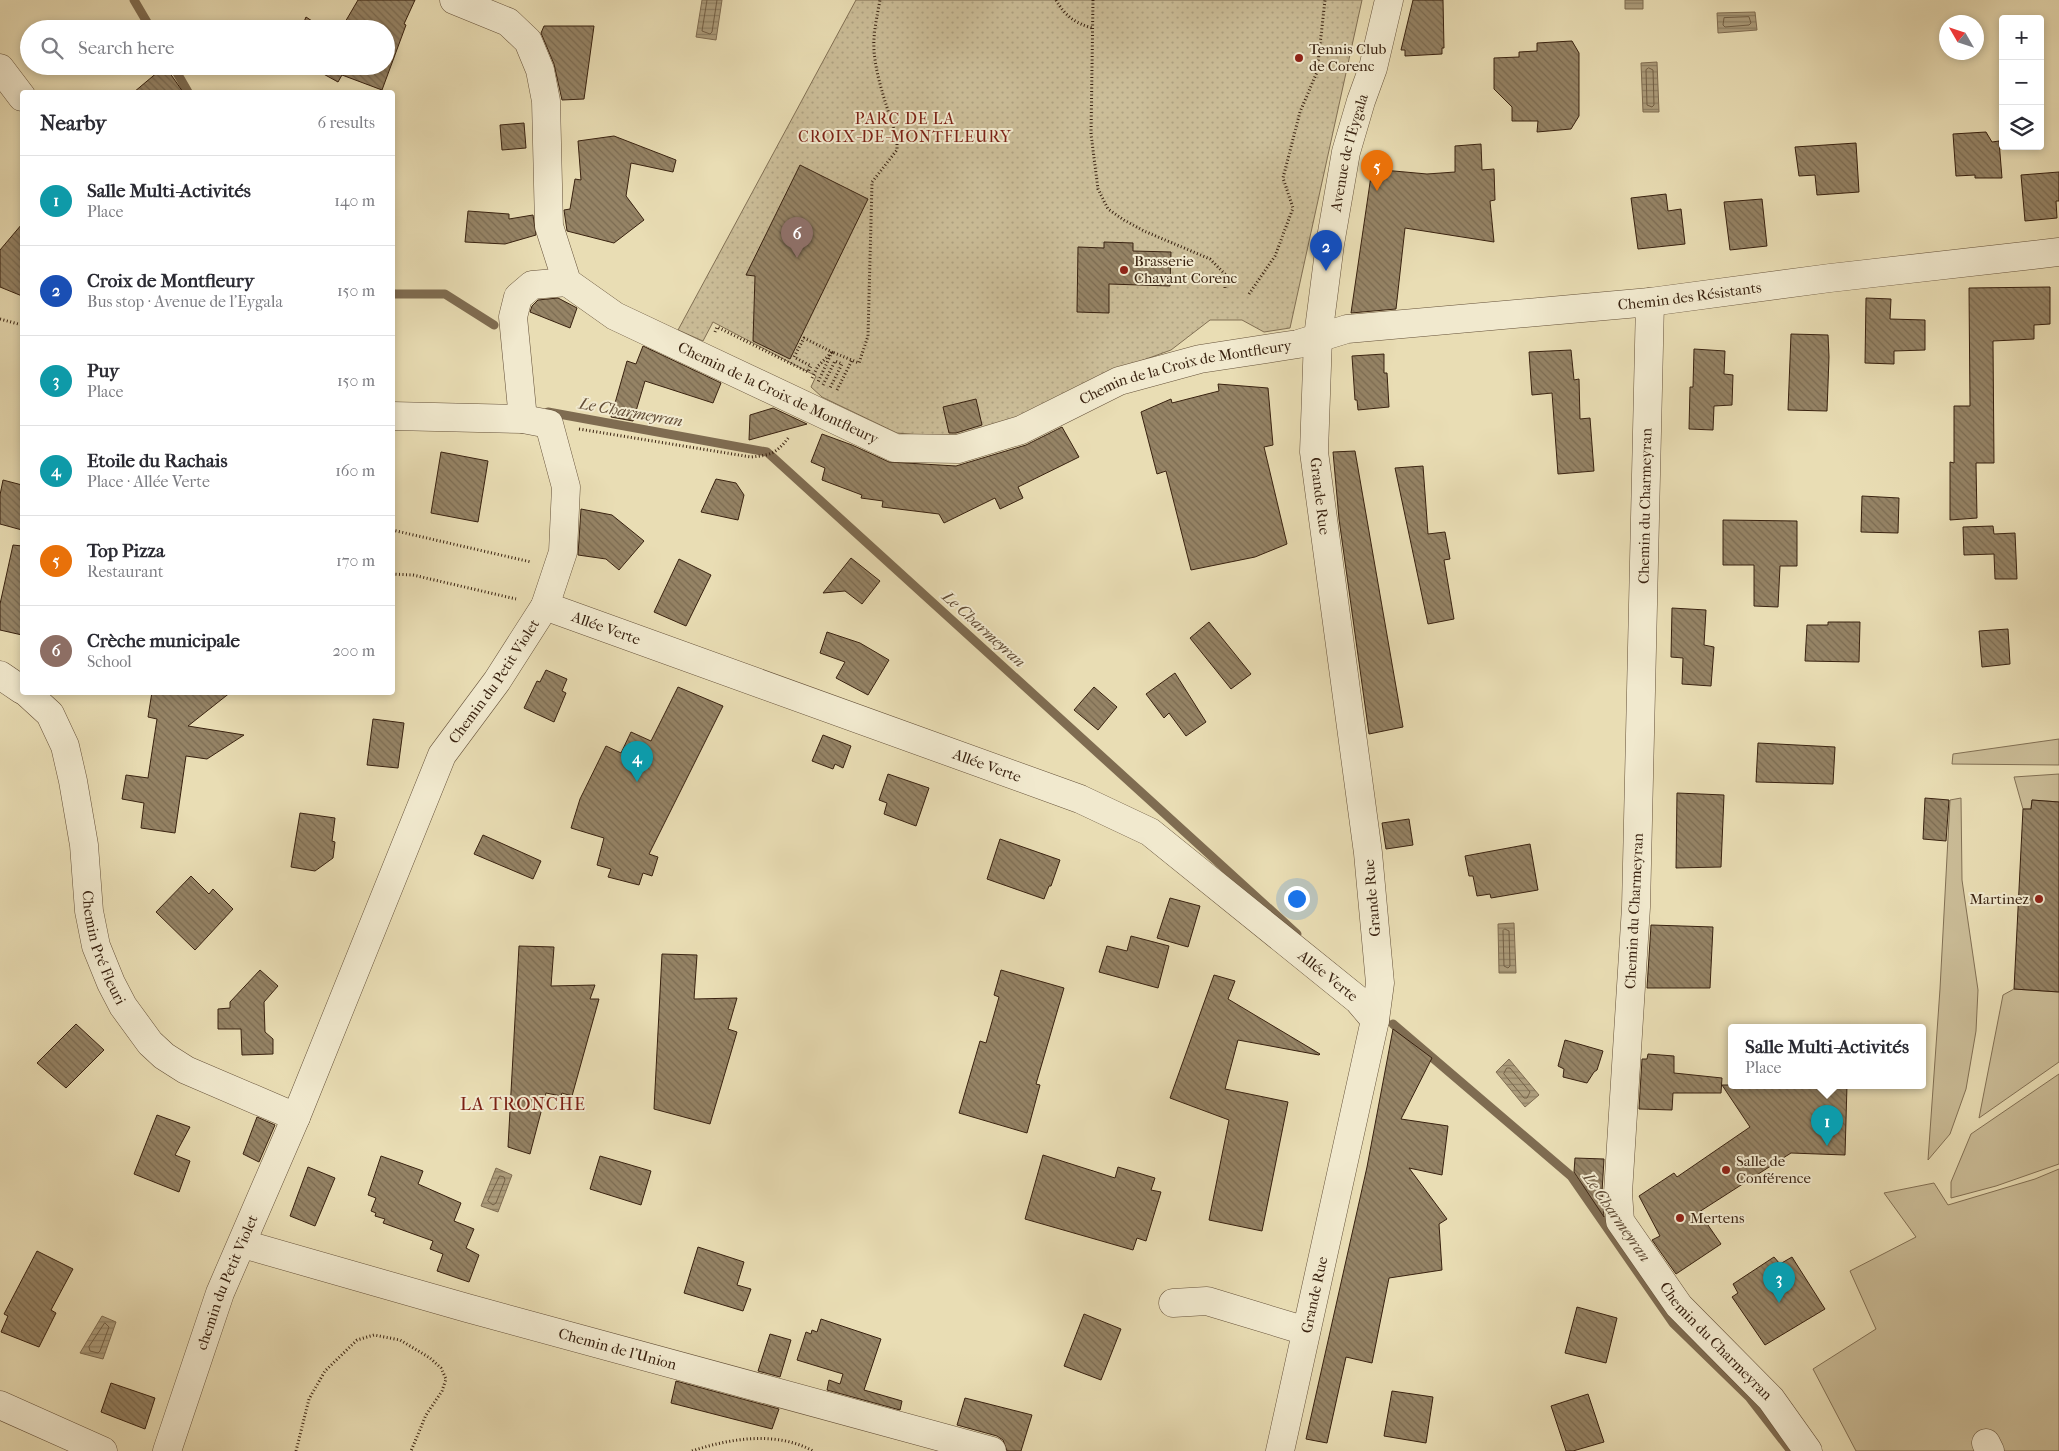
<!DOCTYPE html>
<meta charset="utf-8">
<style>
:root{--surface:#fff;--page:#f2f2f3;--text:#2b2b33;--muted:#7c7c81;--line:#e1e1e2;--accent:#b45309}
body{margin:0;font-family:"IM FELL French Canon",serif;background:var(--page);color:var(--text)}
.controls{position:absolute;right:15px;top:15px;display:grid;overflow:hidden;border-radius:5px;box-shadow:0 2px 8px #0003}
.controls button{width:45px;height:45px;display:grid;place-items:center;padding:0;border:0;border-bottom:1px solid var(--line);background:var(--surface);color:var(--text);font:25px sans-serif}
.compass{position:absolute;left:1939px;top:15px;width:45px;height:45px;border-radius:50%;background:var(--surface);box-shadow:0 2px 8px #0003;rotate:309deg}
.you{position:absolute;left:1296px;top:898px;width:18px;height:18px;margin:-12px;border:4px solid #fff;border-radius:50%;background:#1a73e8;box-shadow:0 0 0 8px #1a73e833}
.badge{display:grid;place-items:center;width:32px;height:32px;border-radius:50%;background:var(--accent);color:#fff;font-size:16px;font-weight:700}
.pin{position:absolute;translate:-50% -41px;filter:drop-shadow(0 1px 2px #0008)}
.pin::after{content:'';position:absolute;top:26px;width:18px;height:15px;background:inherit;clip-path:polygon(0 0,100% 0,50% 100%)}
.popup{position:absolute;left:1728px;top:1024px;width:198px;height:65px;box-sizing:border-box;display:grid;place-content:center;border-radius:5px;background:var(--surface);filter:drop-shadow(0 1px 4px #0005);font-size:16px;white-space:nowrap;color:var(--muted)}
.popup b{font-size:19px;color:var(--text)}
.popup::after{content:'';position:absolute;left:50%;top:100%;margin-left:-10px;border:10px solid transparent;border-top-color:var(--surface)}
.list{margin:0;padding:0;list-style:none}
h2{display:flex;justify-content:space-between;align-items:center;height:65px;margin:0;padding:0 20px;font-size:21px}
h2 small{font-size:16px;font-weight:400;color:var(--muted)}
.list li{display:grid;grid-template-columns:32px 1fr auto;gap:15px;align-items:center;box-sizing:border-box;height:90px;padding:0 20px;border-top:1px solid var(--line)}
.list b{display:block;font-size:19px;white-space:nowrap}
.list p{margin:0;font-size:16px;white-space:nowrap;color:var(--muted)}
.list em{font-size:16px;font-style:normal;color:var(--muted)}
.icon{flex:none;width:28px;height:28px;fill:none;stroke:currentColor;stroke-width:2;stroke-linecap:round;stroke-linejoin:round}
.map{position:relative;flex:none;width:2059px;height:1451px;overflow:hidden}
.search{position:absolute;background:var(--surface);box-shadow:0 2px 8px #0003;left:20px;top:20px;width:375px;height:55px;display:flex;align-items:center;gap:12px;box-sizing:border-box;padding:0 18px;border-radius:28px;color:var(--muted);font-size:19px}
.panel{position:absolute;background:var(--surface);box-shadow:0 2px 8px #0003;left:20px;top:90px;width:375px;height:605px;border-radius:5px}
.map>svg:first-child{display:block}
.grass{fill:#cbbd98;stroke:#827054}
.park{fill:url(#park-dots);stroke:#827054}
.water{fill:url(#water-rules);stroke:#7f6c51}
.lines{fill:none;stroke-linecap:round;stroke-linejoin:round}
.shore{stroke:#736046;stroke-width:1}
.stream{stroke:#7f6c51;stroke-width:9}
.building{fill:url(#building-back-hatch);stroke:#392210}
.minor-casing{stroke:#655139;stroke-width:29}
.path{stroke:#392210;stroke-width:3;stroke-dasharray:1 2.5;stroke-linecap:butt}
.minor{stroke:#f1e9ce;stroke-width:28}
.poi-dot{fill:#8f2418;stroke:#f1e9ce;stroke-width:2}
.labels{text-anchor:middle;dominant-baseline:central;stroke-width:4;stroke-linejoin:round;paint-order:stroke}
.poi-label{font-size:15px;fill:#392210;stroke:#f1e9ce;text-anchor:start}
.street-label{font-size:15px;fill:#392210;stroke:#f1e9ce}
.neighbourhood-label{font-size:16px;letter-spacing:1px;fill:#7a1f14;stroke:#f1e9ce}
.water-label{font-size:16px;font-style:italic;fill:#624d36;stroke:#f1e9ce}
.quarter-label{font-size:18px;letter-spacing:1px;fill:#7a1f14;stroke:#f1e9ce}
</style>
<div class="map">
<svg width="2059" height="1451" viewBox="0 0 2059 1451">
<defs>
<pattern id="park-dots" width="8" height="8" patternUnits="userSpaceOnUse" patternTransform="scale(1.25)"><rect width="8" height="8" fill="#cbbd98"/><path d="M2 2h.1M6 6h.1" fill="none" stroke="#afa282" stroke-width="1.8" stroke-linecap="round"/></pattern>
<pattern id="water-rules" width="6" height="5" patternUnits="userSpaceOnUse" patternTransform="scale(1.25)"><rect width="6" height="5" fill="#ad9d7c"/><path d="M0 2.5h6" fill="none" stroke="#8e8064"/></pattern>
<pattern id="building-back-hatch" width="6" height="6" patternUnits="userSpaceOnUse" patternTransform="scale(1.25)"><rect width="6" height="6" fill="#958365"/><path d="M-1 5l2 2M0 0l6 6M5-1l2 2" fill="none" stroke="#7b6b52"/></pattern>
</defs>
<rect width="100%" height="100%" fill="#e9ddb4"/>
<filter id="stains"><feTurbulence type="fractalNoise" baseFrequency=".004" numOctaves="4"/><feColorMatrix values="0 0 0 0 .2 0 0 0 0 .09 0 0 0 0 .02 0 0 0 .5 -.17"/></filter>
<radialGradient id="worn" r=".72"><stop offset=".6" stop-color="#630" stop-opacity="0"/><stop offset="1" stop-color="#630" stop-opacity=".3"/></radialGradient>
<!-- grass -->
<path class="grass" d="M2059 739V765L1952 764 1953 754Z
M2059 774V802L2032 800 2031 809H2023L2014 777Z
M1961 798 1962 880 1978 990 1976 1031 1966 1089 1950 1134 1928 1160 1940 989 1950 800Z
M2014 989 2059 992V1062L1979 1118 2003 995Z
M2059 1074V1164L1996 1186 1951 1198V1182L1971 1134Z
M2059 1169V1451H1856L1813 1369 1876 1329 1850 1271 1916 1237 1884 1193 1934 1183 1948 1205 2035 1179Z"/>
<!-- park -->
<path class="park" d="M856 0H1362L1290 328 1264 332 1242 320H1210L1171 350 1116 370 1040 410 951 438 897 433 822 397 811 387 816 376 713 322 703 341 678 330Z"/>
<!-- water -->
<path class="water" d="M702 0H722L716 40 696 37Z
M1625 0H1643V9H1625Z
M1755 12 1757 30 1718 33 1717 13Z
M1657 62 1659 112H1643L1641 63Z
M1514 923 1516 973H1499L1498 924Z
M1509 1059 1539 1095 1525 1107 1496 1072Z
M496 1168 512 1175 498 1212 481 1206Z
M102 1316 116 1322 103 1359 80 1353Z"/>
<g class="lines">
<!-- shore -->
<path class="shore" d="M707 0 702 31 710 34 712 32 717 0
M1749 17 1751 23 1749 25 1725 27 1723 25 1724 18Z
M1649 68 1653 70 1654 105 1652 107 1647 105 1646 70Z
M1505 929 1509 931 1510 966 1508 968 1504 966 1503 931Z
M1507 1068H1510L1530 1092 1527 1098H1524L1504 1074Z
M500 1176 504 1177 505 1180 496 1203 493 1205 488 1201Z
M105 1323 109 1327 100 1351 98 1353 90 1351 89 1347Z"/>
<!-- stream -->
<path class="stream" d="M134 0 151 29
M173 66 188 92
M392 294H445L494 325
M548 412 767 452 1297 934
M1393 1024 1571 1176 1673 1323 1749 1397 1791 1451"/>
</g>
<!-- building -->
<path class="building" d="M358 0H415L404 24 406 25 382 90 342 75 338 82 309 66H386V29H341Z
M1413 0H1443L1444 48H1442V54L1405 56V50H1401Z
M306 17 324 29H301Z
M544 26H594L584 99 562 100 554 64 541 33Z
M1572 41 1579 53V116L1571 129 1537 132 1538 121H1512V107L1494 89V58L1519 57V52L1537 51V43Z
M165 66 183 92H134Z
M524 123 526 148 502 150 500 125Z
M1986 132 1992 142 1999 141 2002 178H1975V175L1956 176 1953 134Z
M614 136 676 160 673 172 631 163 626 196 644 220 614 243 567 231 564 210 570 209 575 179 581 180 578 141Z
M1856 143 1859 192 1817 195 1815 175 1799 176 1795 147Z
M1481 144 1482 170 1494 169 1495 200 1490 201 1494 242 1405 228 1396 309 1351 313 1372 169 1427 174 1455 172V146Z
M800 165 868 199 790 359 753 341 755 276 746 275Z
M2059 172V201H2056L2057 218 2025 221 2021 175Z
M1666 194 1668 211 1681 209 1685 244 1638 249 1631 198Z
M1762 199 1767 246 1730 250 1724 202Z
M468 211 509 214V219L533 215 536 235 505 244 465 242Z
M22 224V296L0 287V250Z
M1104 242 1133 243V251L1171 252 1170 286 1109 284V313L1077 312 1078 247 1104 248Z
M2050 287V324L2034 325V339L1993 341 1994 463H1976L1977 518 1950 520V462L1954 463V406H1970L1969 288Z
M558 298 577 308 570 328 530 312 532 306 538 300Z
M1866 298 1891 299 1890 319 1925 320V350L1894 351V364L1865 363Z
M1791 334 1828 335 1829 357 1827 411 1788 410Z
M643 346 721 383 713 403 645 381 633 421 611 417 627 361 636 364Z
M1694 349 1725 351 1724 374 1733 375 1732 405 1714 406 1713 430 1689 429 1690 387H1693Z
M1571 350 1574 380 1579 379 1580 419 1590 418 1594 471 1558 474 1552 393 1532 395 1529 352Z
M1384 354V373H1387L1389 407 1358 410 1357 400H1355L1352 356Z
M1218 384 1268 388 1273 445 1264 447 1287 544 1255 557 1191 570 1166 471 1157 474 1141 412 1171 399 1172 403 1219 391Z
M976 399 982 425 956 433H949L943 407Z
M773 408 807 424 749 440 750 415Z
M1062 427 1079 457 1018 487 1023 498 1000 509 995 498 944 523 939 514 882 507 883 501 861 498 862 495 822 480 825 468 811 462 822 434 852 445 889 462 956 466 1026 445Z
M1355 451 1403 727 1369 734 1339 519 1333 452Z
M441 452 488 461 478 522 431 513Z
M1423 466 1428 534 1445 532 1450 559 1444 560 1454 619 1428 624 1395 468Z
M716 479 736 483 744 495 738 520 701 512Z
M3 480 22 485V530L0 524V495Z
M1862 496 1899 498 1898 533 1861 532Z
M581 509 612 515 644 541 619 570 606 559 578 555Z
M1723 520 1797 521V566H1780L1778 607 1754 606V565H1723Z
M1993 526 1994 534 2015 533 2017 579H1995L1994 554 1964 555 1963 527Z
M13 545 22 546V635L0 630V604Z
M851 558 880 581 862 604 845 591 823 593Z
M679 559 711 575 686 626 654 612Z
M1672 608 1706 610 1704 645 1714 647 1711 686 1682 684 1683 658 1671 657Z
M1209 622 1251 674 1231 689 1190 638Z
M1828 622H1860L1859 662 1805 661 1807 625H1828Z
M2008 629 2010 664 1982 667 1979 631Z
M827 632 860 643 889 660 868 695 836 678 845 662 820 653Z
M546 670 567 679 562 691 566 693 554 722 524 708 537 681 540 682Z
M1175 673 1206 722 1186 736 1169 713 1164 718 1146 694Z
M678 687 723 706 649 854 658 857 652 876 643 873 639 885 608 877 611 869 597 865 604 838 571 828 580 799 606 746 621 753 631 732 651 741Z
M1094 687 1117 707 1098 730 1074 710Z
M152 692H231L188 726 244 735 207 759 186 756 175 833 141 828 144 803 122 799 126 775 148 778 157 719 148 717Z
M373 719 404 723 398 768 367 765Z
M823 735 851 746 843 768 835 764 833 769 812 761Z
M1758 743 1835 747 1833 784 1756 782Z
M888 774 929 788 916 826 884 814 887 803 879 800Z
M1677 793 1724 795 1721 867 1676 868Z
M1925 798 1949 800 1946 841 1923 839Z
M2032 800 2059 802V992L2014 989 2023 809H2031Z
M300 813 335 818 332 841 335 842 333 858 315 871 291 867Z
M1409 819 1413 845 1386 849 1382 823Z
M483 835 541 861 533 879 474 854Z
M1000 839 1060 860 1051 886H1049L1044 899 987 879Z
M1530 844 1538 890 1491 898 1490 894 1477 896 1473 876H1469L1465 856Z
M191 876 209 894 213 889 233 909 195 950 156 912Z
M1170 898 1200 906 1188 947 1157 938Z
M1651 925 1713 927 1710 988H1647Z
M1131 936 1169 946 1158 988 1099 972 1107 946 1127 951Z
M519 946 554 947 551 986 595 985 590 999H599L572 1096 562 1093 561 1096 546 1093 530 1154 508 1147Z
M662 954 697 955 694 999 737 998 728 1029 737 1032 710 1124 654 1109Z
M260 970 278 986 264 1002 265 1032 273 1039V1054L242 1055 241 1029H218V1009L230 1008V1002Z
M1001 970 1064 988 1036 1084 1040 1085 1027 1133 959 1113 980 1041 986 1043 999 997 994 995Z
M1214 975 1235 981 1228 999 1320 1054 1319 1055 1238 1040 1225 1089 1288 1102 1262 1231 1209 1220 1229 1120 1170 1098Z
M76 1024 104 1050 66 1088 37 1063Z
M1393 1029 1432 1058 1401 1119 1448 1126 1442 1175 1409 1168 1447 1219 1439 1224 1442 1270 1389 1278 1372 1363 1346 1357 1327 1443 1306 1439 1367 1167Z
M1565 1040 1603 1051 1597 1070 1594 1072 1587 1083 1563 1077 1564 1069 1558 1066Z
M1648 1054 1674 1056V1073L1722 1078 1721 1093H1673L1672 1110 1639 1109 1642 1059H1647Z
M1722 1085H1847L1845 1155 1791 1153 1699 1212 1721 1244 1676 1274 1652 1240 1660 1236 1639 1196 1674 1173 1677 1177 1750 1127Z
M157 1115 190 1127 175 1155 190 1161 179 1192 134 1174Z
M257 1117 275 1125 259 1162 243 1154Z
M1043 1155 1115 1178 1118 1167 1155 1178 1151 1190 1161 1192 1146 1241 1137 1238 1133 1250 1025 1219Z
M381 1156 423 1171 418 1184 461 1203 454 1221 474 1229 466 1248 479 1255 469 1282 437 1271 443 1254 430 1249 433 1241 383 1223 385 1219 375 1216 376 1213 371 1211 376 1198 368 1195Z
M600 1156 651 1171 641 1205 590 1189Z
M1575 1158 1604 1159 1602 1192 1604 1217 1574 1172Z
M308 1167 335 1178 315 1226 290 1216Z
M698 1247 744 1262 737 1285 751 1289 743 1311 684 1293Z
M37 1251 73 1269 51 1310 56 1313 39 1347 1 1332 8 1316 4 1314Z
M1774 1257 1780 1264 1792 1257 1825 1309 1765 1345 1732 1297 1738 1293 1733 1284Z
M1577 1307 1617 1318 1606 1363 1565 1353Z
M1084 1314 1121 1329 1101 1380 1064 1366Z
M821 1319 881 1339 864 1390 902 1401 900 1410 827 1390 829 1380 840 1384 843 1374 797 1360 806 1332 811 1334 812 1330 817 1332Z
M770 1334 791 1340 780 1377 758 1371Z
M676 1381 779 1409 772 1429 671 1403Z
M111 1383 155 1398 145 1429 101 1412Z
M1392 1391 1433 1397 1426 1443 1384 1436Z
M1588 1394 1604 1442 1573 1451H1566L1551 1406Z
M965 1398 1032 1415 1021 1451H1007L1003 1440 997 1436 957 1425Z"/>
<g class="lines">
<defs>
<g id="minor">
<path id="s1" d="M454 0 508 22 528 41 540 70 546 101 549 226 567 282 615 316 895 448 958 449 1021 430 1119 381 1200 359 1298 344 1347 329 1650 302 1830 278 2059 252"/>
<path d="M0 68 22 97"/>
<path id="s2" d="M1650 302 1636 907 1618 1193 1620 1221 1679 1306 1771 1399 1808 1451"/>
<path d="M523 419 513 317 518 297 532 285 567 282"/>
<path id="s3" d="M545 606 1080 799 1150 832 1358 1000 1375 1020"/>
<path d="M0 675 22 690"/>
<path id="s4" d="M26 692 50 714 65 746 73 781 84 845 89 911 96 946 111 983 123 1006 150 1043 164 1056 186 1070 296 1117"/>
<path id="s5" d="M243 1244 467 1308 992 1451"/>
<path d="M1173 1303 1207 1301 1306 1331"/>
<path d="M0 1405 103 1451"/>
<path d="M1986 1443 1990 1451"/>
<path id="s6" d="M167 1451 220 1293 296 1117 442 755 497 681 545 606 563 552 566 487 549 424 523 419 392 416"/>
<path id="s7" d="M1280 1451 1375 1020 1380 983 1368 853 1314 452 1318 337 1330 244 1346 152 1361 101 1373 68 1389 0"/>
</g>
</defs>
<!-- minor casing -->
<use href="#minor" class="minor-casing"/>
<!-- path -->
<path class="path" d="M1056 0C1065 16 1075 23 1092 28
M1093 0 1091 134 1098 189 1108 209 1124 220 1144 231 1210 259 1226 275 1225 288
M1249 294 1275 256 1293 208 1283 178 1300 112 1317 72 1325 0
M0 319 22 325
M715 332 717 327 808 372 811 366 794 357 804 338 832 352 818 382
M812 378 818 366 832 352 859 363 868 336 872 182 897 150V140C889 111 876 80 874 50 873 33 877 17 880 0
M823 385 835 361 842 364 830 388
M837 390 852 360
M579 429 751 457C771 455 776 454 789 437
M392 530 531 562
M392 574 413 575 516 599
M296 1451 309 1399 325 1371 357 1340 374 1335 400 1340 430 1358 441 1368 446 1379 442 1391 426 1415 411 1451
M692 1451C731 1438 777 1431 813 1451"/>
<!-- minor -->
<use href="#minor" class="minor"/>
</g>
<!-- markers -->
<g class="poi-dot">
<circle cx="1299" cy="58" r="5"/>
<circle cx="1124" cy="270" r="5"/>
<circle cx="2039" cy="899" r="5"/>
<circle cx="1726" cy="1170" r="5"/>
<circle cx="1680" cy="1218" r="5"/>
</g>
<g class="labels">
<!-- poi labels -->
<g class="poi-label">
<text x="1309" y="49">Tennis Club<tspan x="1309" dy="17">de Corenc</tspan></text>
<text x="1134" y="261">Brasserie<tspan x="1134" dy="17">Chavant Corenc</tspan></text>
<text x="2029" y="899" text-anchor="end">Martinez</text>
<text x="1736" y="1161">Salle de<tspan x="1736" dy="17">Conférence</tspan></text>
<text x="1690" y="1218">Mertens</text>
</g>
<!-- street labels -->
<g class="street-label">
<text stroke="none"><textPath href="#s7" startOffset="1316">Avenue de l'Eygala</textPath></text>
<text stroke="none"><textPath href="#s1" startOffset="1518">Chemin des Résistants</textPath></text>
<text stroke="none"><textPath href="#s1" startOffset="1006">Chemin de la Croix de Montfleury</textPath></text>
<text stroke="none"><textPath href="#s1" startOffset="572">Chemin de la Croix de Montfleury</textPath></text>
<text transform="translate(1320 496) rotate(83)">Grande Rue</text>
<text transform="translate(1645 506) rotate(-89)">Chemin du Charmeyran</text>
<text stroke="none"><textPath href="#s3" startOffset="65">Allée Verte</textPath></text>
<text stroke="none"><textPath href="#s6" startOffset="839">Chemin du Petit Violet</textPath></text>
<text stroke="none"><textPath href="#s3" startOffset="470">Allée Verte</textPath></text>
<text transform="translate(1372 898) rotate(-95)">Grande Rue</text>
<text transform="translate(1634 911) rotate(-87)">Chemin du Charmeyran</text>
<text stroke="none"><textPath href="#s4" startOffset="274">Chemin Pré Fleuri</textPath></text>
<text stroke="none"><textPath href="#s3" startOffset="875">Allée Verte</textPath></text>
<text stroke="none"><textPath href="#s6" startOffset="179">chemin du Petit Violet</textPath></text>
<text stroke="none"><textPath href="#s7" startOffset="160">Grande Rue</textPath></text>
<text stroke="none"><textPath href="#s2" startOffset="1074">Chemin du Charmeyran</textPath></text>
<text stroke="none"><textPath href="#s5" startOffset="389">Chemin de l'Union</textPath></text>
</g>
<!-- neighbourhood labels -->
<g class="neighbourhood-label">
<text x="905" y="118">PARC DE LA<tspan x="905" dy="18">CROIX-DE-MONTFLEURY</tspan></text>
</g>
<!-- water labels -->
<g class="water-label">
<text transform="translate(631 412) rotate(10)">Le Charmeyran</text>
<text transform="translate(984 629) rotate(42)">Le Charmeyran</text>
<text transform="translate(1617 1217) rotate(55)">Le Charmeyran</text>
</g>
<!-- quarter labels -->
<g class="quarter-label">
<text x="523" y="1104">LA TRONCHE</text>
</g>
</g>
<rect width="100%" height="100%" filter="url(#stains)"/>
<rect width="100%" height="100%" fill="url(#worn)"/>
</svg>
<div class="controls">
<button>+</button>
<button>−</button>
<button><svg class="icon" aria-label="layers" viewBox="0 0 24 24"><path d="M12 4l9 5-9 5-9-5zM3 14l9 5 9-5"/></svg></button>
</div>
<svg class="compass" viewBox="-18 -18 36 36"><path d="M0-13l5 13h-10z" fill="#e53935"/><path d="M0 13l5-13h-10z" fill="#7c7c81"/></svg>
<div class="you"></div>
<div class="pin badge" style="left:1827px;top:1146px;background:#0f9aa8">1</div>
<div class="popup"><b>Salle Multi-Activités</b>Place</div>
<div class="pin badge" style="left:1326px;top:271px;background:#1a4fb4">2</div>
<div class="pin badge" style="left:1779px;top:1303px;background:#0f9aa8">3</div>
<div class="pin badge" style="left:637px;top:782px;background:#0f9aa8">4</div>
<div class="pin badge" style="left:1377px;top:191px;background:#e8710a">5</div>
<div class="pin badge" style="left:797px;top:258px;background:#8d6e63">6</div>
<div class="search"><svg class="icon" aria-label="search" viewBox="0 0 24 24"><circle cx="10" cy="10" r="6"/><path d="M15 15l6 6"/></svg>Search here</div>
<section class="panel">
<h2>Nearby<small>6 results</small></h2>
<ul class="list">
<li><span class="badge" style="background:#0f9aa8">1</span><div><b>Salle Multi-Activités</b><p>Place</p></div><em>140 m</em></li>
<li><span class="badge" style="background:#1a4fb4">2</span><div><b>Croix de Montfleury</b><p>Bus stop · Avenue de l'Eygala</p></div><em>150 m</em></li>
<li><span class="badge" style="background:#0f9aa8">3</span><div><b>Puy</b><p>Place</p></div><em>150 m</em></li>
<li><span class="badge" style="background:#0f9aa8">4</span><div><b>Etoile du Rachais</b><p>Place · Allée Verte</p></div><em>160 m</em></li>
<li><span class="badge" style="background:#e8710a">5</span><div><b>Top Pizza</b><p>Restaurant</p></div><em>170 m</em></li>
<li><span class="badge" style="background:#8d6e63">6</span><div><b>Crèche municipale</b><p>School</p></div><em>200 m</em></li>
</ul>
</section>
</div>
